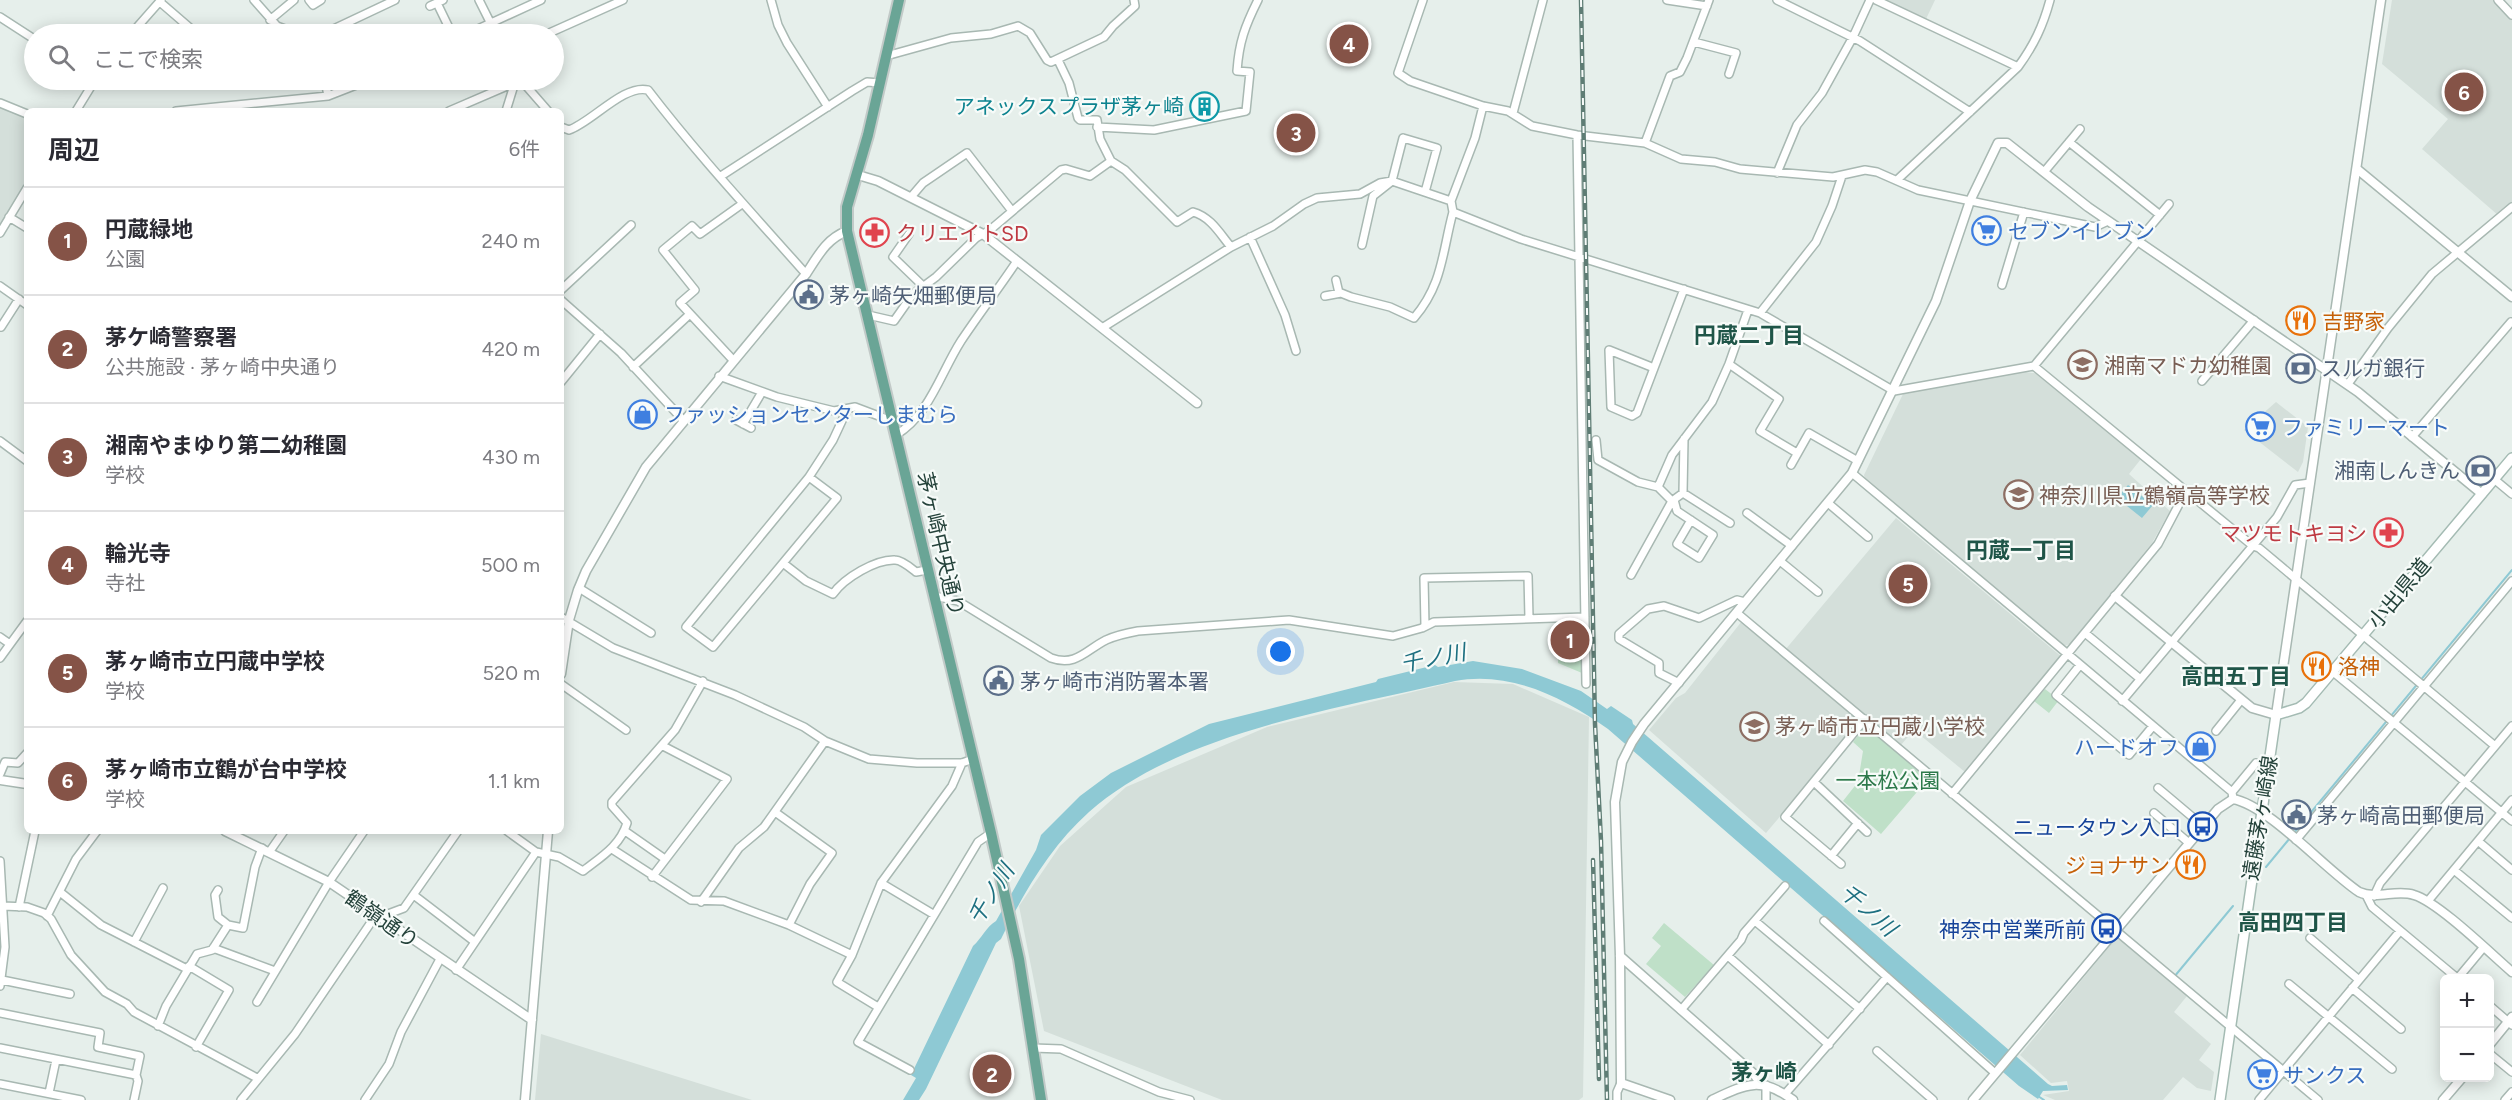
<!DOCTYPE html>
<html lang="ja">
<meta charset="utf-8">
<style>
:root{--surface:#fff;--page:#f7f7f7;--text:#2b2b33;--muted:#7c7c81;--line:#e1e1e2;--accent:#855347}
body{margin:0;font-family:Figtree,"Noto Sans JP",sans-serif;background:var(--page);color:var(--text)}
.controls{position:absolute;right:18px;bottom:18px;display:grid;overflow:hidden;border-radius:9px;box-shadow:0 3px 15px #0003}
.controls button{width:54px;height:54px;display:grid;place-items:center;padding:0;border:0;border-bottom:2px solid var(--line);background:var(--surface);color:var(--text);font:30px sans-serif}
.you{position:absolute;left:1281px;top:652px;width:21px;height:21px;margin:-15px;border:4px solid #fff;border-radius:50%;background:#1a73e8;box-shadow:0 0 0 9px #1a73e833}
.badge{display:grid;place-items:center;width:39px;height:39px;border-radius:50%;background:var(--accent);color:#fff;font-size:20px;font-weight:700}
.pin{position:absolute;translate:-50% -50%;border:3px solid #fff;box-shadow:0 2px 6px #0006}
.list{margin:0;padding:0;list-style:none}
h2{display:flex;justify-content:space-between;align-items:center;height:78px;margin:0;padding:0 24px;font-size:26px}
h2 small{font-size:20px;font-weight:400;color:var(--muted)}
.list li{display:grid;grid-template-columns:39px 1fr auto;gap:18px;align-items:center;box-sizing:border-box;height:108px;padding:0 24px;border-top:2px solid var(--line)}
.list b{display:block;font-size:22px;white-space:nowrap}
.list p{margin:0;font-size:20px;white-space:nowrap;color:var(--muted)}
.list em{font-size:20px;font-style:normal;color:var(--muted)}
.icon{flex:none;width:33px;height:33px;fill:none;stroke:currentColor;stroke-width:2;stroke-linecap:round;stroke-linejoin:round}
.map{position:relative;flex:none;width:2512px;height:1100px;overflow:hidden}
.search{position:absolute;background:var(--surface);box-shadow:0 3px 15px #0003;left:24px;top:24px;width:540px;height:66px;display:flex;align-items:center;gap:15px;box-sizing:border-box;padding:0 21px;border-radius:33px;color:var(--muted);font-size:22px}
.panel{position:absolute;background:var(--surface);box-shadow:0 3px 15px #0003;left:24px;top:108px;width:540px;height:726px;border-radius:9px}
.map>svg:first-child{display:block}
.built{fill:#d4dfda}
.green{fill:#bfe0c8}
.water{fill:#8ec9d4}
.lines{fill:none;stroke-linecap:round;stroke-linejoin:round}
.stream{stroke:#8ec9d4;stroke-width:2}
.minor-casing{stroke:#a8b8b2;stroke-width:10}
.tertiary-casing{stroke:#a8b8b2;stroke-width:11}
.secondary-casing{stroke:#a4bbb3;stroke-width:12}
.primary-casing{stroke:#c2cac8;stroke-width:14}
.minor{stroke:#fff;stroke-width:7}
.tertiary{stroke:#fff;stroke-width:8}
.secondary{stroke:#fff;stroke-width:9}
.primary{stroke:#6aa596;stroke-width:10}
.rail-casing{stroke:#5f7d75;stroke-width:4.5}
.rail{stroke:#f7fbf9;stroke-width:2;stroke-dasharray:7;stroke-linecap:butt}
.labels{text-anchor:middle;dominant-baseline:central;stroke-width:4.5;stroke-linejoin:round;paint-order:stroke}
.culture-label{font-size:21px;fill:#0d838f;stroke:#f7fbf9;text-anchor:end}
.shop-label{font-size:21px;fill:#366cbe;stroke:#f7fbf9;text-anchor:start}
.health-label{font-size:21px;fill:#be3a42;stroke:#f7fbf9;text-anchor:start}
.service-label{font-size:21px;fill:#4e5e75;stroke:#f7fbf9;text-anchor:start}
.food-label{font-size:21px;fill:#c56008;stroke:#f7fbf9;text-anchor:start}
.education-label{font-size:21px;fill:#785e54;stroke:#f7fbf9;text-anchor:start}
.street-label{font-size:21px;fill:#24423a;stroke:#f7fbf9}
.park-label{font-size:21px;fill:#2d7a4b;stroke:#f7fbf9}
.transit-label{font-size:21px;fill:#164399;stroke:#f7fbf9;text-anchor:end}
.neighbourhood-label{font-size:22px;font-weight:bold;fill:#1f5548;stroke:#f7fbf9}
.water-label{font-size:22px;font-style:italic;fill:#1c6f80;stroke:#f7fbf9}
</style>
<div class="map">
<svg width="2512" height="1100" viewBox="0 0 2512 1100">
<rect width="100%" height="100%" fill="#e6efeb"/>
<!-- built -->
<path class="built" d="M1886 0H1935L1926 19Z
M2392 0H2493L2512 19V205L2499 216 2422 149 2448 119 2382 64Z
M0 106 27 117V182L0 227Z
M2019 371 2040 374 2141 459 2129 474 2170 511 2152 543 2070 644 2064 646 1865 479 1864 475 1903 394Z
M2276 402 2308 427 2303 462 2298 472 2244 430Z
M1896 518 2063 658 1965 772 1914 730 1900 746 1785 650Z
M1742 621 1860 722 1766 833 1649 730 1676 698 1685 693Z
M1454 682 1513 684 1589 717 1583 1097 1579 1100H1222L1044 1031 1019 906 1060 846 1126 787 1267 727Z
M2117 937 2187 996 2174 1012 2211 1044 2199 1060 2214 1072 2211 1091 2197 1088 2183 1077 2163 1100H2055L2043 1095 2069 1091 2067 1081 2051 1083 2020 1055Z
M541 1034 752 1100H535Z"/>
<!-- green -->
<path class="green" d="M1583 616 1582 673 1558 663V617Z
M2045 689 2059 700 2049 713 2034 701Z
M1867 724 1929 778 1881 834 1843 801 1858 782 1863 751 1853 742Z
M1664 923 1714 965 1685 997 1646 964 1661 946 1652 938Z"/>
<!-- water -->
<path class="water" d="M2128 485 2153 505 2142 518 2117 498Z
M1473 661 1522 669 1581 691 1607 709 1611 706 1632 720 1633 724 2048 1084 2052 1086 2067 1085 2068 1090 2043 1091 2038 1099 2019 1086 1608 729C1563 697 1511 671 1455 681 1341 708 1179 732 1089 812 1050 847 1024 892 1001 939L996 943 926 1089 919 1100H903L916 1078 911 1075 973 946C982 938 986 927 996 921L1036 850 1041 835 1080 796 1111 773 1209 724 1376 682 1378 679 1435 665 1438 667Z"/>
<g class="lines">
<!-- stream -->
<path class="stream" d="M2293 834 2512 570
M2266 867 2290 838
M2174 977 2233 906
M2038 1096 2044 1100"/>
<defs>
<path id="minor" d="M254 0 277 26 298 34
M309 0 313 5 321 0
M479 0 496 34
M771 0 778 25 787 43 828 107
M1423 0 1398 73 1410 81 1483 106 1508 111 1532 126 1577 135 1645 143 1681 159 1715 162 1740 169 1833 177 1865 170 1877 172 1918 190 2095 227 2108 221
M1667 0 1707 6
M1777 0 1860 41 1970 112
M1876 0 2018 67
M2498 0 2512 15
M160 2 197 34
M437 3 452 34
M430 6 443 0
M0 17 34 39
M270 20 294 0
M131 34 161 0
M323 34 395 0
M467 34 541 0
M547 34 623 0
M1694 42 1736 53 1729 74
M886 56 951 38 991 34 1018 26 1030 33 1047 60 1051 62 1104 37 1113 26 1135 6 1134 0
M1058 60 1069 83 1078 118 1080 120H1097L1100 139 1111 161 1125 170 1177 222 1193 212C1211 217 1220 234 1231 247
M325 80 328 96
M521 80 548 111
M0 103 27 114
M1483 106 1475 138 1451 201 1453 212 1521 239 1760 313 1894 391 2034 366 2169 204
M76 111 95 80
M176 111 328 96 369 80
M449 111 514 83
M506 111 515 82
M1513 113 1543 0
M561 127 569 130C592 122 624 84 648 90 697 154 752 213 806 274
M1097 127 1154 130 1246 111 1250 72 1237 71C1239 42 1245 26 1258 0
M1577 135 1586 684
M2069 142 2160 215
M1645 143 1670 76 1680 72 1687 58 1709 0
M2044 172 2080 129
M1777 173 1797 125 1822 93 1853 37 1870 0
M721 176 852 91 867 82 880 83
M1897 180 2018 67C2034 45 2043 26 2050 0
M911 197 923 183 967 153 1012 211
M9 217 27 228
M0 233 27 188
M909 234 893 257 923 286
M1250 237 1285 315 1296 351
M1362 245 1373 196 1392 181 1403 138 1437 148 1425 192
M1336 280 1339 293
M2002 285 2024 212
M0 286 27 305
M561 290 631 225
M1325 296 1341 293 1351 297 1390 307 1414 318C1443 284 1442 253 1453 212
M561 300 621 353 683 420
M1760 313 1816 242 1832 206 1842 176
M868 315 894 321 913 294 936 277 976 238 990 230 1061 170 1066 169 1090 176 1111 161
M1 327 19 299
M1102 328 1231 247 1273 226 1304 204 1317 198 1360 194 1380 183 1392 181 1451 201
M733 360 680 303 695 290 663 250 692 226 700 234 742 204
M1729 364 1779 399 1760 431 1797 453
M2034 366 2253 546 2259 548 2495 746
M633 367 690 314
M1654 368 1609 350 1611 407 1632 416 1637 413 1684 289
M719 376 777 397 834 411 855 407 892 421
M2202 381 2254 320
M561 382 600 334
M2348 384 2388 328 2432 274 2512 207
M847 410 833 440 809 477 837 498 783 563 806 581 833 594C844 578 876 559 895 560 902 560 911 568 916 572L927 570
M736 420 751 428
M743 424 762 392
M896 435C930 414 940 374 961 341 979 314 999 288 1017 261
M2412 437 2511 322
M1596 440 1598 460 1638 482 1658 487
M0 441 27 461
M1791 465 1809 433 1858 461
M1852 473 2232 792 2233 799
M2494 479 2512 494
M1683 493 1730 523
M1674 500 1677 511 1713 535 1699 558 1677 544 1691 520
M1672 501 1683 493 1684 439
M1828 503 1868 537
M1747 513 1792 546
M1780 561 1818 592
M783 563 713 647 686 627 809 477
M1631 575 1672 501 1658 487 1672 455 1712 402 1729 364 1748 310
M579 588 651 633
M934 596 958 601 1051 658C1076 667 1086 650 1106 640 1117 635 1127 633 1138 631L1289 620 1393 636 1422 628 1434 622 1585 617
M1737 613 2318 1100
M561 617 613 648 735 695 804 727 825 741 869 759 917 763H962L973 759
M1425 626 1424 578 1528 576 1529 618
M2085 633 2138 677
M0 637 10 644
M0 658 27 621
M2080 665 2056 695 2129 755 2153 726
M2332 671 2512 821
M1679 683 1659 673V663L1619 639V634L1648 609 1664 606 1699 618 1737 600 1745 602
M561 684 626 730
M2122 701 2277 517 2295 485 2310 483
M2216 731 2241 700
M0 774 5 762 18 763 27 753
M1814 782 1867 832
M2158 788 2203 826
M2232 792 2256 763
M1952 794 2158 544 2186 491
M775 812 832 853 810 884 789 925
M2154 813 2189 843
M507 831 536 852 559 857 583 871C601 857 620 846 627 823L612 806V802L675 730 703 681
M625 831 665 859
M2296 840 2512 581
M2478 841 2512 870
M612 849 691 900 724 901 789 925 852 955 881 883 952 786 962 763
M270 851 284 831
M1831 856 1858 823
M0 861 5 947 0 986
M1841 864 1785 817 1865 719
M2454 870 2512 918
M652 877 727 779 663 746
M881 883 933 914
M218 890 215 895 218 917 228 925
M60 892 101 925 187 969
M2366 895 2372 907 2457 978
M415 896 475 942
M2374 896 2380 883 2512 726
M2428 901 2512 800
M701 902 739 848 764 827 825 741
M3 906 27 907 44 913 51 919 71 955 105 992 127 1004 134 1012 257 1078
M19 907 35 831
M47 916 76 859 97 831
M383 920 388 914 404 908 458 831
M1755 921 1860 1009
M1824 921 1995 1073
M2310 938 2359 980
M134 942 163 888
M213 948 275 971
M852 955 837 982 878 1007
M1728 956 1829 1045
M189 966 229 990 196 1047
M456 970 536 852
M2458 978 2483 948
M2 980 70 994
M2289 984 2392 1069
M2352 988 2401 1029
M257 1002 329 882 364 831
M2490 1006 2512 1025
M1681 1010 1741 940 1744 933 1785 886
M0 1013 100 1033 98 1047 140 1056 136 1075
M158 1026 166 1006 197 954 212 950 228 925 243 928 255 867 262 848
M0 1048 136 1075 138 1081 134 1100
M1033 1048 1061 1049 1159 1092 1190 1100
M1877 1051 1933 1100
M2490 1054 2512 1072
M910 1070 858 1042 978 842 991 833
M0 1084 81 1100
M49 1093 56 1060
M1785 1094 1887 977
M241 1100 295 1034 376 915
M365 1100 389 1064 401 1032 440 959
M1617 1100V1092L1621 1083
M1766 1100V1085
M2259 1100 2400 931
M2505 1100 2512 1092"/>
<path id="tertiary" d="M2357 169 2512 297
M858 175 878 181 983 234 1197 403
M2115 596 2252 708 2276 715 2381 0
M561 674 569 620 578 590 586 571 646 467 806 274C818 256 826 239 847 231
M0 780 27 784
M225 831 329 882 532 1020
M1620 956 1754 1074 1760 1083
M2490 1044 2512 1017
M525 1100 548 831
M1670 1100 1621 1083 1620 956 1615 802 1622 762 1632 742 1644 724 1852 473 1936 301 1970 201 1998 143H2007L2088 207 2358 392 2482 494
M1712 1100C1746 1084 1761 1076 1793 1100
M1973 1100 2218 809 2233 799C2268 805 2326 870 2359 892 2377 900 2396 889 2414 895 2438 902 2490 953 2512 972
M2443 1100 2462 1078"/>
<path id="secondary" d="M2220 1100 2276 715 2299 708 2306 703 2512 458"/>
<path id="primary" d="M899 0 868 135 847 207V231L991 833 1019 959 1041 1100"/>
</defs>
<!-- minor casing -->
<use href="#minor" class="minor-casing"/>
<!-- tertiary casing -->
<use href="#tertiary" class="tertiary-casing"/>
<!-- secondary casing -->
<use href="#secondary" class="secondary-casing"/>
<!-- primary casing -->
<use href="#primary" class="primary-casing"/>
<!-- minor -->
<use href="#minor" class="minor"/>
<!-- tertiary -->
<use href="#tertiary" class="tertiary"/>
<!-- secondary -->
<use href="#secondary" class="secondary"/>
<!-- primary -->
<use href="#primary" class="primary"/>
<defs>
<path id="rail" d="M1581 0 1595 724 1601 841 1607 1100
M1593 860 1599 1079"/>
</defs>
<!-- rail casing -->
<use href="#rail" class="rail-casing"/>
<!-- rail -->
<use href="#rail" class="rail"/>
</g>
<!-- icons -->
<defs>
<symbol id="building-ring" viewBox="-11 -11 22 22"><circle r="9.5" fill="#f7fbf9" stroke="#0f9aa8" stroke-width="1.5"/><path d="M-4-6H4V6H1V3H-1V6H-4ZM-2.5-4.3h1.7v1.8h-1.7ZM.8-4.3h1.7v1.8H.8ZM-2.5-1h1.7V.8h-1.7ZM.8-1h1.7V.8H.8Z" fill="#0f9aa8"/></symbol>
<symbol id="supermarket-ring" viewBox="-11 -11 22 22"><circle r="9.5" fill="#f7fbf9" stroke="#3f7fe0" stroke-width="1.5"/><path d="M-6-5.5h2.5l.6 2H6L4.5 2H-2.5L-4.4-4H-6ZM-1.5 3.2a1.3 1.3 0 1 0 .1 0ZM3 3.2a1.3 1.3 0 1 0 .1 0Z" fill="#3f7fe0"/></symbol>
<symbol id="pharmacy-ring" viewBox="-11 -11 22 22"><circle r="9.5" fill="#f7fbf9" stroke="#e0444e" stroke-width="1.5"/><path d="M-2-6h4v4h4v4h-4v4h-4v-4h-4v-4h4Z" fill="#e0444e"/></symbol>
<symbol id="civic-ring" viewBox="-11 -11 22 22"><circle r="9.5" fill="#f7fbf9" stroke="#5c6f8a" stroke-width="1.5"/><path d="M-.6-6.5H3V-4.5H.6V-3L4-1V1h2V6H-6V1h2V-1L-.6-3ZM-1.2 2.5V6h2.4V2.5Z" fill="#5c6f8a"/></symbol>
<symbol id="restaurant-ring" viewBox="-11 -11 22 22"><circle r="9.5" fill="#f7fbf9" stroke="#e8710a" stroke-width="1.5"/><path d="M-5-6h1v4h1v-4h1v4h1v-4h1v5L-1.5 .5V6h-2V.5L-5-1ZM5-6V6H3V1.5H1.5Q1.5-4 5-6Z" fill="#e8710a"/></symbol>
<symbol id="school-ring" viewBox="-11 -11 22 22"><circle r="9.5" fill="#f7fbf9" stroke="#8d6e63" stroke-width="1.5"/><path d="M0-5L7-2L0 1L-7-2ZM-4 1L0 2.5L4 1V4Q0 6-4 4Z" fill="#8d6e63"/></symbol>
<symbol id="bank-ring" viewBox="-11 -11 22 22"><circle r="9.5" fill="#f7fbf9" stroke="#5c6f8a" stroke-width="1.5"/><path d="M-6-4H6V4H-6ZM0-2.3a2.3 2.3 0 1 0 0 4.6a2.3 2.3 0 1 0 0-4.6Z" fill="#5c6f8a"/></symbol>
<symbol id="shop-ring" viewBox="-11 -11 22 22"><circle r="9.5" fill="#f7fbf9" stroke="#3f7fe0" stroke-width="1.5"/><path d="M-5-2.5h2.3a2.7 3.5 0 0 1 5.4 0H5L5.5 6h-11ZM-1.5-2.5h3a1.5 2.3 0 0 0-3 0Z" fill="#3f7fe0"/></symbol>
<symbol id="bus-ring" viewBox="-11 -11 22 22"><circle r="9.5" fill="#f7fbf9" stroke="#1a4fb4" stroke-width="1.5"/><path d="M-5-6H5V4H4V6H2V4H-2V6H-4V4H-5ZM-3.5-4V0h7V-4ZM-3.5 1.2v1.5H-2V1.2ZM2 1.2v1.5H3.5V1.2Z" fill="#1a4fb4"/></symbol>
</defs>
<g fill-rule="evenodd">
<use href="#building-ring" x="1188" y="90" width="33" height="33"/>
<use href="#supermarket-ring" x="1970" y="214" width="33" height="33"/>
<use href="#pharmacy-ring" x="858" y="216" width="33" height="33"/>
<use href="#civic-ring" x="792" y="278" width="33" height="33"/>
<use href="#restaurant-ring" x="2284" y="304" width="33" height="33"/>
<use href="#school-ring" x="2066" y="348" width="33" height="33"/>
<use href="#bank-ring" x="2284" y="352" width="33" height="33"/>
<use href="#shop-ring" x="626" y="398" width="33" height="33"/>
<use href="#supermarket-ring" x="2244" y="410" width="33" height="33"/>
<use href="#bank-ring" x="2464" y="454" width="33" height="33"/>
<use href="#school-ring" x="2002" y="478" width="33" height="33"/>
<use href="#pharmacy-ring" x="2372" y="516" width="33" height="33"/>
<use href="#restaurant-ring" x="2300" y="650" width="33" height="33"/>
<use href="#civic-ring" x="982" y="664" width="33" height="33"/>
<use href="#school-ring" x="1738" y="710" width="33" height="33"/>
<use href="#shop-ring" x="2184" y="730" width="33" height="33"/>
<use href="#civic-ring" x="2280" y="798" width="33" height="33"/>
<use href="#bus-ring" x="2186" y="810" width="33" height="33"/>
<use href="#restaurant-ring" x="2174" y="848" width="33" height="33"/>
<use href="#bus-ring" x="2090" y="912" width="33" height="33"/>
<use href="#supermarket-ring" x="2246" y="1058" width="33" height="33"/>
</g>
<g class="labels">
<!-- culture labels -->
<g class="culture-label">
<text x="1184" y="106">アネックスプラザ茅ヶ崎</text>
</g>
<!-- shop labels -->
<g class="shop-label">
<text x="2008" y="231">セブンイレブン</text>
<text x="664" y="414">ファッションセンターしまむら</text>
<text x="2282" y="427">ファミリーマート</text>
<text x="2179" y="747" text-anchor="end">ハードオフ</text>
<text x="2283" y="1075">サンクス</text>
</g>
<!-- health labels -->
<g class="health-label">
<text x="896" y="233">クリエイトSD</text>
<text x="2367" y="533" text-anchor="end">マツモトキヨシ</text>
</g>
<!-- service labels -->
<g class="service-label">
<text x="829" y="295">茅ヶ崎矢畑郵便局</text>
<text x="2321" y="368">スルガ銀行</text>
<text x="2460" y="470" text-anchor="end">湘南しんきん</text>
<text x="1020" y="681">茅ヶ崎市消防署本署</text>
<text x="2317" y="815">茅ヶ崎高田郵便局</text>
</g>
<!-- food labels -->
<g class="food-label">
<text x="2322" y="321">吉野家</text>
<text x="2338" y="666">洛神</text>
<text x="2170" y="865" text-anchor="end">ジョナサン</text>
</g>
<!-- education labels -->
<g class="education-label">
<text x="2104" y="365">湘南マドカ幼稚園</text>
<text x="2039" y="495">神奈川県立鶴嶺高等学校</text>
<text x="1775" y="726">茅ヶ崎市立円蔵小学校</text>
</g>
<!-- street labels -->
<g class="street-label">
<text transform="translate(941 544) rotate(77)">茅ヶ崎中央通り</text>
<text transform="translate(2399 593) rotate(-50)">小出県道</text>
<text transform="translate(2260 818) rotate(-81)">遠藤茅ヶ崎線</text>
<text transform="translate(382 919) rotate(35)">鶴嶺通り</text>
</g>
<!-- park labels -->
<g class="park-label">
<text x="1888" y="780">一本松公園</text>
</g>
<!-- transit labels -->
<g class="transit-label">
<text x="2181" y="827">ニュータウン入口</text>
<text x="2086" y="929">神奈中営業所前</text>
</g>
<!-- neighbourhood labels -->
<g class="neighbourhood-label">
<text x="1749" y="335">円蔵二丁目</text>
<text x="2021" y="550">円蔵一丁目</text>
<text x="2236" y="676">高田五丁目</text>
<text x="2293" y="922">高田四丁目</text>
<text x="1764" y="1072">茅ヶ崎</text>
</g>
<!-- water labels -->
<g class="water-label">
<text transform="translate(1433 658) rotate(-11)">千ノ川</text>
<text transform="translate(991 894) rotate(-58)">千ノ川</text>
<text transform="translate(1868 910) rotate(41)">千ノ川</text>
</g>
</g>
</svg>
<div class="controls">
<button>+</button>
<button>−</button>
</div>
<div class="you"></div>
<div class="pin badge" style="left:1570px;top:640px">1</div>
<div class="pin badge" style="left:992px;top:1074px">2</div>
<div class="pin badge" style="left:1296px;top:133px">3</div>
<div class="pin badge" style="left:1349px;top:44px">4</div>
<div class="pin badge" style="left:1908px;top:584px">5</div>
<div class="pin badge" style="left:2464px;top:92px">6</div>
<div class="search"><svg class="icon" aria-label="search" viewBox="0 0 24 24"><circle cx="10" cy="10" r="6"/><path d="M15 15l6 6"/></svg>ここで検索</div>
<section class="panel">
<h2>周辺<small>6件</small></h2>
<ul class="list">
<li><span class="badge">1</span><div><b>円蔵緑地</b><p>公園</p></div><em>240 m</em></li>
<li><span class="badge">2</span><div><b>茅ケ崎警察署</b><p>公共施設 · 茅ヶ崎中央通り</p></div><em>420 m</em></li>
<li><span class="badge">3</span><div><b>湘南やまゆり第二幼稚園</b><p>学校</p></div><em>430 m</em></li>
<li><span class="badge">4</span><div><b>輪光寺</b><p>寺社</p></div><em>500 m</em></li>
<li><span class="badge">5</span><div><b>茅ヶ崎市立円蔵中学校</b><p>学校</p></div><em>520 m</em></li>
<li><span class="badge">6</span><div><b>茅ヶ崎市立鶴が台中学校</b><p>学校</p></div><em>1.1 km</em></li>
</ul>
</section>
</div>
